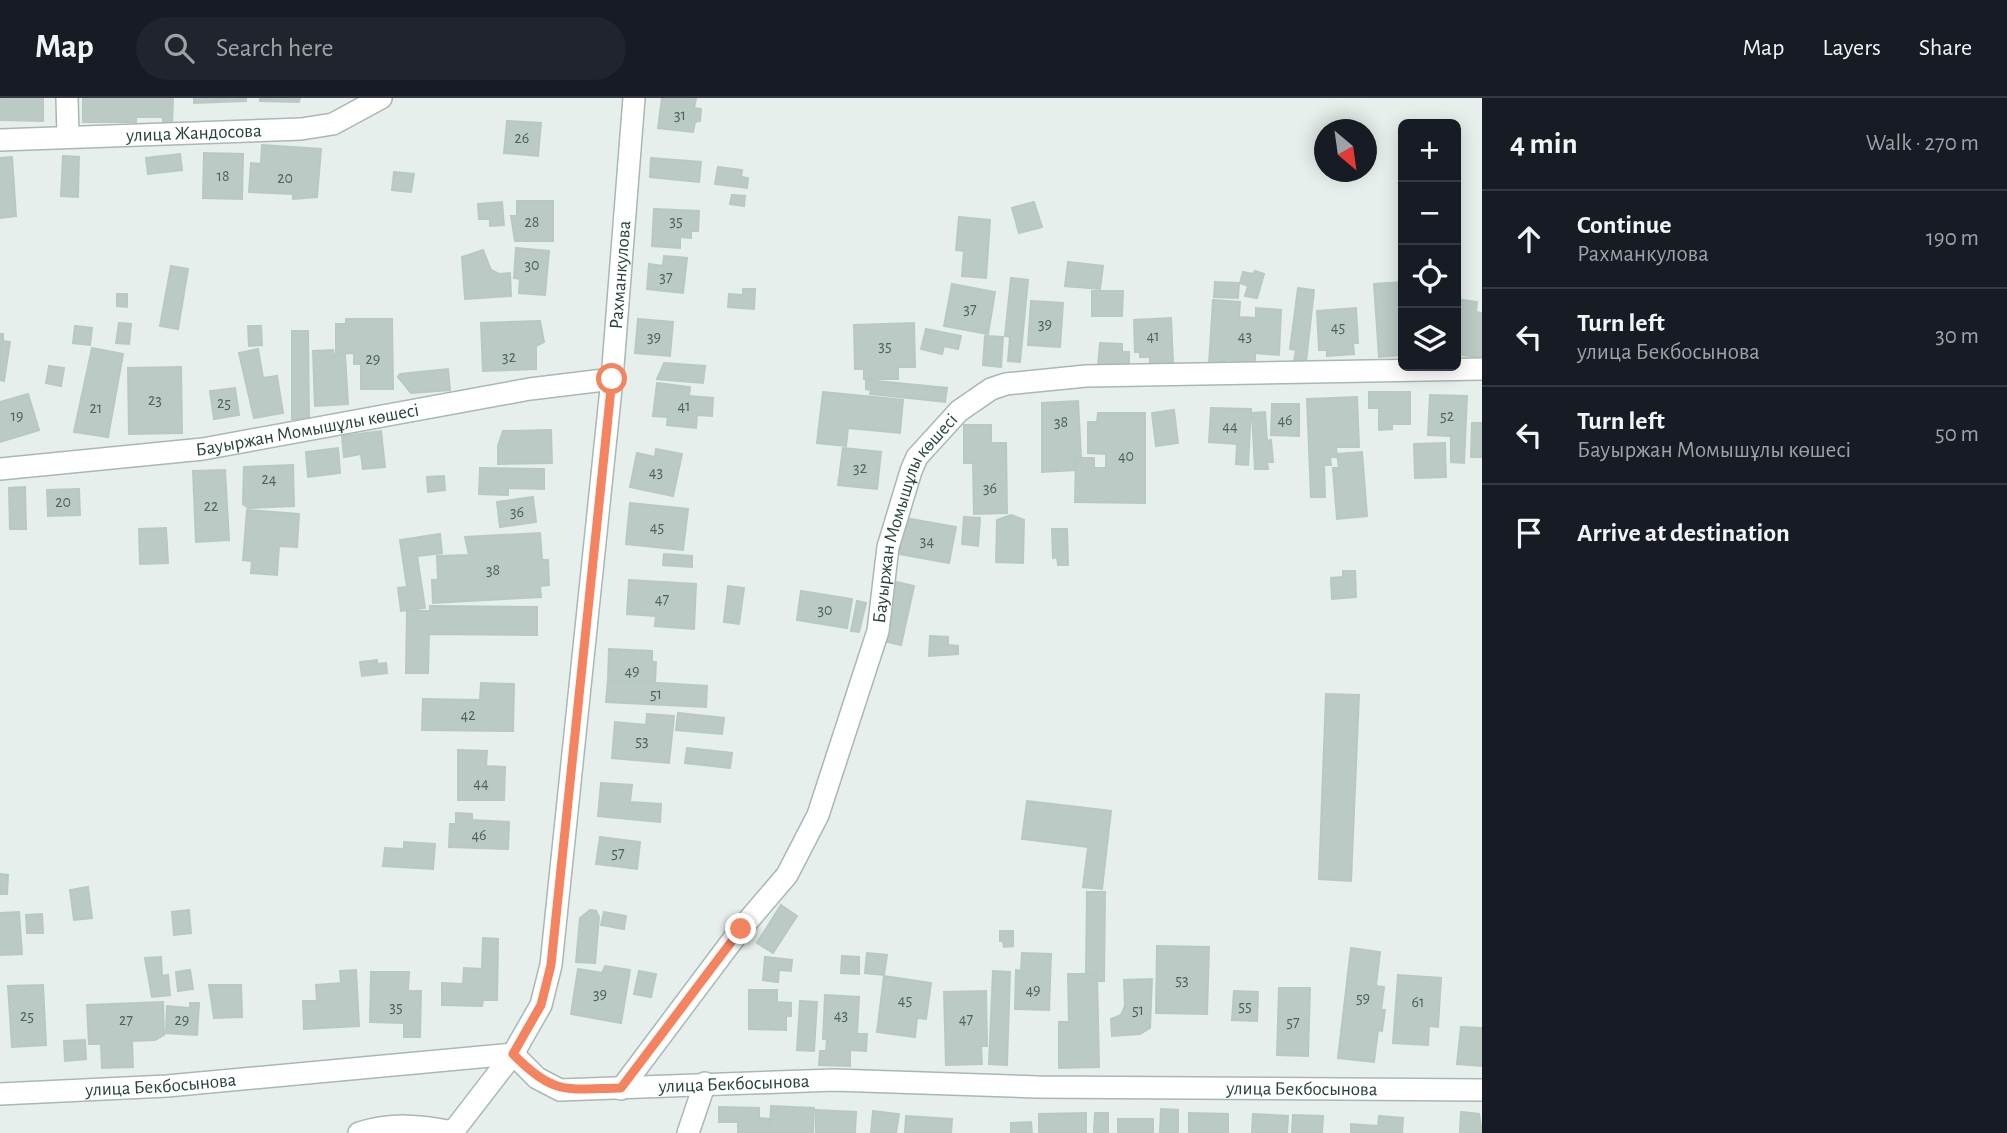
<!DOCTYPE html>
<meta charset="utf-8">
<style>
:root{--surface:#171b24;--page:#20242c;--text:#f1f3f6;--muted:#9ea1a6;--line:#363941}
body{margin:0;font-family:"Alegreya Sans",sans-serif;background:var(--page);color:var(--text)}
.controls{position:absolute;right:21px;top:21px;display:grid;overflow:hidden;border-radius:10px;box-shadow:0 4px 18px #0003}
.controls button{width:63px;height:63px;display:grid;place-items:center;padding:0;border:0;border-bottom:2px solid var(--line);background:var(--surface);color:var(--text);font:35px sans-serif}
.compass{position:absolute;left:1314px;top:21px;width:63px;height:63px;border-radius:50%;background:var(--surface);box-shadow:0 4px 18px #0003;rotate:151deg}
.stop{position:absolute;width:21px;height:21px;margin:-16px;border:5px solid #f4845f;border-radius:50%;background:#fff}
.stop.end{background:#f4845f;border-color:#fff;box-shadow:0 2px 7px #0008}
.list{margin:0;padding:0;list-style:none}
h2{display:flex;justify-content:space-between;align-items:center;height:91px;margin:0;padding:0 28px;font-size:30px}
h2 small{font-size:23px;font-weight:400;color:var(--muted)}
.list li{display:grid;grid-template-columns:46px 1fr auto;gap:21px;align-items:center;box-sizing:border-box;height:98px;padding:0 28px;border-top:2px solid var(--line)}
.list b{display:block;font-size:26px;white-space:nowrap}
.list p{margin:0;font-size:23px;white-space:nowrap;color:var(--muted)}
.list em{font-size:23px;font-style:normal;color:var(--muted)}
.icon{flex:none;width:38px;height:38px;fill:none;stroke:currentColor;stroke-width:2;stroke-linecap:round;stroke-linejoin:round}
.map{position:relative;flex:none;width:1482px;height:1035px;overflow:hidden}
header{display:flex;align-items:center;gap:42px;box-sizing:border-box;height:98px;padding:0 35px;background:var(--surface);border-bottom:2px solid var(--line)}
header strong{font-size:33px}
nav{display:flex;gap:38px;margin-inline-start:auto;font-size:24px}
.search{width:490px;height:63px;background:var(--page);display:flex;align-items:center;gap:18px;box-sizing:border-box;padding:0 24px;border-radius:38px;color:var(--muted);font-size:26px}
main{display:flex}
aside{flex:1;background:var(--surface)}
.map>svg:first-child{display:block}
.building{fill:#bbcac4;stroke:#b8c9c2;stroke-width:2}
.lines{fill:none;stroke-linecap:round;stroke-linejoin:round}
.minor-casing{stroke:#a8b8b2;stroke-width:24}
.minor{stroke:#fff;stroke-width:21}
.route{stroke:#f4845f;stroke-width:9}
.labels{text-anchor:middle;dominant-baseline:central;stroke-width:5;stroke-linejoin:round;paint-order:stroke}
.number-label{font-size:16px;fill:#4a645c}
.street-label{font-size:19px;fill:#24423a;stroke:#f7fbf9}
</style>
<header>
<strong>Map</strong>
<div class="search"><svg class="icon" aria-label="search" viewBox="0 0 24 24"><circle cx="10" cy="10" r="6"/><path d="M15 15l6 6"/></svg>Search here</div>
<nav><a>Map</a><a>Layers</a><a>Share</a></nav>
</header>
<main>
<div class="map">
<svg width="1482" height="1035" viewBox="0 0 1482 1035">
<rect width="100%" height="100%" fill="#e6efeb"/>
<!-- building -->
<path class="building" d="M0 0H43V23L0 22Z
M83 0H173L172 25H163V19H136V24H83Z
M194 0H246V3L194 5Z
M260 0H300L299 4 260 3Z
M662 0H696L694 10 701 11 700 23 695 24 693 34 658 30Z
M507 23 541 25 538 58 504 55Z
M262 47 321 51 317 99 293 101V96L249 94 251 65 261 66Z
M204 55 243 56 242 101 203 100Z
M180 56 182 72 148 76 146 60Z
M63 58 79 59 78 99 61 98Z
M12 59 16 118 0 120V60Z
M651 60 701 64 699 84 650 79Z
M718 69 742 72 741 79 748 80 747 90 715 86Z
M394 74 414 76 411 94 392 92Z
M732 97 745 98 744 108 730 106Z
M517 103H553V143H515L511 118H517Z
M502 104 504 127 490 128V121H479L478 106Z
M1034 104 1042 129 1019 135 1012 110Z
M654 111 699 113 698 133H691V140L680 139V150L652 148Z
M959 119 990 122 986 180 962 178 964 153 956 152Z
M516 150 549 153 545 197 519 195 520 181 514 180Z
M483 152 491 172 499 176 510 175 511 198 465 201 462 159Z
M664 158 687 160 683 195 647 191 649 166 663 168Z
M1068 164 1103 168 1100 191 1065 188Z
M171 168 188 171 178 231 160 228Z
M1255 173 1264 176 1257 200 1245 198 1248 188 1240 185 1243 174 1253 176Z
M1011 180 1028 182 1020 264 1008 263 1010 239 1005 238Z
M1215 184 1239 185 1238 200 1214 199Z
M1403 184V257L1379 259 1374 186Z
M952 186 995 194 988 236 944 228Z
M1298 190 1314 192 1306 264 1294 263 1296 252 1290 251Z
M743 191H755L754 211 728 209 729 196 743 197Z
M1092 193H1123L1122 218H1092Z
M117 196H127V209L117 208Z
M1456 201 1477 204 1476 214 1482 215V260L1456 256Z
M1213 202 1240 204 1239 219 1256 220V210L1281 212 1279 257 1255 255V264L1226 262V267L1209 266Z
M1031 203 1063 205 1060 249 1028 247Z
M1356 210 1358 245H1353L1354 256 1327 258V252H1319L1317 213Z
M1171 220 1173 264 1150 265V259H1140V254H1135L1134 222Z
M346 221H392L393 291H361V266H354V255L336 256V226H346Z
M638 221 673 224 670 258 635 255Z
M540 223 544 244 536 248V271L483 273 481 225Z
M119 225 131 226 129 246 116 245Z
M914 225 915 269H898V281H864V271H855L854 227Z
M75 228 92 230 90 247 73 245Z
M248 228H261L262 247 249 248Z
M926 231 961 238 958 251 944 248 942 256 921 251Z
M292 233H308L309 321H292Z
M0 236H3V243L10 244 4 283 0 282Z
M985 238 1003 239 1001 269 983 267Z
M1100 245 1122 246V254H1129V271L1098 269Z
M92 250 123 256 108 339 74 334Z
M258 251 263 280 277 278 283 315 254 320 239 255Z
M333 252 334 258 345 257 348 306 315 308 313 253Z
M664 265 705 268 703 285 657 281Z
M49 268 64 270 61 288 46 285Z
M181 269 182 335 129 336 128 270Z
M448 271 450 292 411 295 398 279 400 276Z
M866 282 947 290 945 304 870 296 871 292 866 291Z
M657 285 690 289 689 298 713 300 712 318 697 317 696 330 667 327 668 319 653 318Z
M235 290 239 317 214 321 210 293Z
M823 294 903 302 900 335 848 330 846 348 817 345Z
M1369 294H1410V326H1392V331L1379 332V310H1369Z
M28 296 39 332 0 344V304Z
M1430 297 1467 298 1464 365 1451 364V338L1428 337Z
M1357 299 1359 349H1336L1337 359H1330L1331 367H1324L1325 399H1311L1307 301Z
M1078 303 1081 358H1074L1075 372 1042 374V305Z
M1272 306H1299V338L1271 337Z
M1211 310 1251 311 1248 367 1236 366 1237 346 1209 344Z
M1174 312 1178 345 1156 348 1152 315Z
M1265 314 1267 343 1271 342 1273 364H1267L1268 371H1255L1252 315Z
M1098 315H1145V405L1075 404 1076 360H1094V370H1106V356L1088 355V324H1097Z
M1472 325H1482V359H1471Z
M964 327H991V345H1006L1007 415 974 416 973 365H964Z
M551 332 552 365 498 366V348L503 333Z
M381 333 385 369 363 371 361 356 344 359 342 338Z
M1445 345 1446 379 1415 380 1414 346Z
M338 350 340 375 308 379 306 354Z
M843 350 881 354 877 391 838 387Z
M656 351 682 356 673 398 630 389 637 355 655 359Z
M1362 354 1367 418 1337 421 1333 370H1339L1337 356Z
M293 367 294 408 248 410 243 406 244 369Z
M480 370 544 371V391L508 390V397L479 396Z
M225 372 229 442 196 444 193 373Z
M444 378 445 392 428 394 427 379Z
M25 389 26 431H10L9 390Z
M79 391 80 417 48 418 47 392Z
M533 399 536 424 500 429 497 404Z
M630 405 688 411 683 452 626 446Z
M247 412 299 416 297 449 279 448 277 477 251 475 252 463 243 462Z
M1011 417 1024 422 1023 465 996 464 997 422Z
M964 419 980 420 978 448 962 446Z
M905 420 956 429 949 465 899 456Z
M166 430 168 465 140 466 139 431Z
M1052 431H1067L1068 467H1058L1057 459 1053 460Z
M540 435 542 462H548L549 487 540 488 541 499 433 505 432 482H438L437 458 469 457 465 439Z
M440 436 442 455 417 458 425 510 401 513 398 490 407 489 400 442Z
M664 456 692 458V469L663 467Z
M1343 473H1355L1356 499 1332 501 1331 480 1343 479Z
M629 482 696 486 694 531 655 528 656 518 627 516Z
M892 483 914 488 901 547 879 542Z
M728 488 744 490 739 526 724 524Z
M801 493 852 501 847 530 797 522Z
M857 503 866 505 859 534 851 533Z
M430 508 537 509V537L429 536 428 575H406L407 513H430Z
M930 538 948 539V547L958 548V556L929 558Z
M609 551 652 553V564H656L655 585 608 582Z
M377 562V566L386 565 387 575 362 578 360 564Z
M608 582 707 588 706 609 606 604Z
M481 585 514 586 513 633 422 632 423 601 480 602Z
M1326 596 1359 597 1351 783 1319 781Z
M678 615 724 620 722 636 676 632Z
M647 616 674 618 669 665 612 660 615 624 646 627Z
M687 650 732 655 730 670 685 665Z
M458 652 487 653 486 668 505 669 504 702H458Z
M601 685 632 687 630 704 661 706 660 724 598 718Z
M1027 703 1111 713 1102 791 1083 789 1088 749 1022 741Z
M456 715 472 716V722L509 724 508 751 449 749 450 726H456Z
M600 739 640 744 637 771 596 766Z
M404 744 435 746 433 771 383 768 385 750 404 751Z
M0 776 8 777 7 796H0Z
M88 789 92 820 74 822 70 792Z
M1087 794H1105L1104 883H1097V876H1086Z
M781 807 797 818 773 855 757 845Z
M189 812 191 835 174 837 172 814Z
M590 812 596 813 599 819 595 865 576 864 580 820Z
M19 814 22 856 0 857V815Z
M604 814 626 818 624 831 601 827Z
M42 816 43 835H27L26 817Z
M1000 833H1013V848L1004 849 1003 843H1000Z
M483 840 498 841 497 902H483L482 908 442 907V885L463 886 464 870 482 871Z
M1157 848 1209 849 1207 916 1156 915Z
M1351 850 1380 854 1376 888 1384 889 1381 912H1385L1382 933 1378 932 1374 964 1338 960Z
M867 855 887 857 884 877 865 875Z
M1022 855 1051 856 1049 912 1015 911 1016 872 1021 873Z
M842 858 859 859V876L841 875Z
M161 859 162 878 168 877 170 897 152 899 145 860Z
M765 859 792 862 791 873 779 872 778 884 763 882Z
M605 868 630 872 621 925 571 916 578 871 602 875Z
M190 872 193 891 178 893 176 874Z
M356 872 359 928 304 931 303 903H317L316 887 341 885 340 873Z
M639 873 656 876 651 899 634 896Z
M993 873 1010 874 1007 967 989 966Z
M371 874H409L408 893H421L420 939H404V925L370 924Z
M1068 876H1097L1099 969 1059 970V924H1069Z
M1398 877 1441 880 1438 929 1429 928 1428 947 1393 945Z
M884 878 931 885 926 921 917 920 915 939 877 934Z
M1152 881 1150 930 1140 936 1112 938 1111 921 1121 917 1125 908 1124 882Z
M43 887 46 947 12 949 8 888Z
M209 887H241L242 919 214 920Z
M1279 890H1310L1308 958 1277 957Z
M749 892H777V904L791 905V918H786V932L749 931Z
M986 893 987 948H981L982 966 946 967 944 894Z
M1234 893 1258 894 1257 923 1232 922Z
M825 897 859 899 857 936H867L866 953 850 952V968L819 967 820 953H826L827 941H823Z
M800 903 817 904 814 953 797 952Z
M163 904 164 937 155 942 132 943 133 969 102 970 101 946H89L87 907Z
M190 905H199L197 937 166 935 167 908 190 910Z
M1461 929 1482 930V968L1457 966Z
M85 942 86 961 65 963 64 943Z
M771 1008 814 1010 813 1035H770Z
M719 1009 759 1010V1020L770 1021V1035H738V1024H719Z
M1161 1011 1178 1012V1035H1160Z
M816 1012 856 1014 855 1035H816Z
M873 1013 899 1016 896 1035H871Z
M1461 1014 1479 1016 1482 1035H1460Z
M1086 1015V1035H1039V1016Z
M1095 1015H1108V1035H1094Z
M1189 1015 1228 1016V1035H1189Z
M1253 1016 1288 1018 1287 1035H1252Z
M1293 1017 1323 1018 1322 1035H1292Z
M906 1018 952 1021 951 1035H905Z
M1379 1018 1403 1020 1402 1035H1351V1026L1378 1028Z
M1118 1021H1153V1035H1118Z
M1031 1024 1032 1035H1011V1025Z"/>
<g class="lines">
<defs>
<g id="minor">
<path d="M67 0 68 38"/>
<path id="s1" d="M0 42 301 31 333 26 381 0"/>
<path id="s2" d="M0 371 203 351 530 291 612 281"/>
<path id="s3" d="M513 956 537 980 560 992 834 982 1038 989 1482 992"/>
<path id="s4" d="M621 991 741 831 787 777 818 717 878 533 888 449 911 373 917 359 959 313 991 291 1006 286 1086 278 1482 271"/>
<path id="s5" d="M0 996 167 988 513 956"/>
<path d="M359 1035C392 1025 419 1027 453 1034"/>
<path id="s6" d="M452 1035 513 956 541 907 551 867 612 281 634 0"/>
<path d="M688 1035 705 985"/>
</g>
</defs>
<!-- minor casing -->
<use href="#minor" class="minor-casing"/>
<!-- minor -->
<use href="#minor" class="minor"/>
</g>
<g class="lines">
<!-- route -->
<path class="route" d="M612 281 551 867 541 907 513 956C554 998 566 991 621 990L741 831"/>
</g>
<g class="labels">
<!-- number labels -->
<g class="number-label">
<text x="680" y="17">31</text>
<text x="522" y="40">26</text>
<text x="223" y="78">18</text>
<text x="285" y="80">20</text>
<text x="676" y="123">35</text>
<text x="532" y="124">28</text>
<text x="532" y="167">30</text>
<text x="666" y="179">37</text>
<text x="970" y="211">37</text>
<text x="1045" y="226">39</text>
<text x="1338" y="229">45</text>
<text x="1153" y="238">41</text>
<text x="1245" y="238">43</text>
<text x="654" y="239">39</text>
<text x="885" y="248">35</text>
<text x="509" y="259">32</text>
<text x="373" y="261">29</text>
<text x="155" y="302">23</text>
<text x="224" y="305">25</text>
<text x="684" y="308">41</text>
<text x="96" y="310">21</text>
<text x="17" y="318">19</text>
<text x="1447" y="318">52</text>
<text x="1285" y="322">46</text>
<text x="1061" y="324">38</text>
<text x="1230" y="328">44</text>
<text x="1126" y="358">40</text>
<text x="860" y="370">32</text>
<text x="656" y="374">43</text>
<text x="269" y="381">24</text>
<text x="990" y="390">36</text>
<text x="63" y="404">20</text>
<text x="211" y="408">22</text>
<text x="517" y="414">36</text>
<text x="657" y="429">45</text>
<text x="927" y="443">34</text>
<text x="493" y="472">38</text>
<text x="662" y="501">47</text>
<text x="825" y="512">30</text>
<text x="632" y="573">49</text>
<text x="656" y="596">51</text>
<text x="468" y="617">42</text>
<text x="642" y="643">53</text>
<text x="481" y="685">44</text>
<text x="479" y="737">46</text>
<text x="618" y="755">57</text>
<text x="1182" y="882">53</text>
<text x="1033" y="892">49</text>
<text x="600" y="896">39</text>
<text x="1363" y="900">59</text>
<text x="905" y="902">45</text>
<text x="1418" y="904">61</text>
<text x="1245" y="908">55</text>
<text x="396" y="909">35</text>
<text x="1138" y="912">51</text>
<text x="841" y="917">43</text>
<text x="27" y="918">25</text>
<text x="966" y="921">47</text>
<text x="126" y="922">27</text>
<text x="182" y="922">29</text>
<text x="1293" y="924">57</text>
</g>
<!-- street labels -->
<g class="street-label">
<text stroke="none"><textPath href="#s1" startOffset="194">улица Жандосова</textPath></text>
<text stroke="none"><textPath href="#s6" startOffset="891">Рахманкулова</textPath></text>
<text stroke="none"><textPath href="#s2" startOffset="310">Бауыржан Момышұлы көшесі</textPath></text>
<text stroke="none"><textPath href="#s4" startOffset="653">Бауыржан Момышұлы көшесі</textPath></text>
<text stroke="none"><textPath href="#s3" startOffset="234">улица Бекбосынова</textPath></text>
<text stroke="none"><textPath href="#s5" startOffset="161">улица Бекбосынова</textPath></text>
<text stroke="none"><textPath href="#s3" startOffset="802">улица Бекбосынова</textPath></text>
</g>
</g>
</svg>
<div class="controls">
<button>+</button>
<button>−</button>
<button><svg class="icon" aria-label="locate" viewBox="0 0 24 24"><circle cx="12" cy="12" r="6"/><path d="M12 2v4M12 18v4M2 12h4M18 12h4"/></svg></button>
<button><svg class="icon" aria-label="layers" viewBox="0 0 24 24"><path d="M12 4l9 5-9 5-9-5zM3 14l9 5 9-5"/></svg></button>
</div>
<svg class="compass" viewBox="-18 -18 36 36"><path d="M0-13l5 13h-10z" fill="#e53935"/><path d="M0 13l5-13h-10z" fill="#9ea1a6"/></svg>
<div class="stop" style="left:612px;top:281px"></div>
<div class="stop end" style="left:741px;top:831px"></div>
</div>
<aside>
<h2>4 min<small>Walk · 270 m</small></h2>
<ul class="list">
<li><svg class="icon" aria-label="ahead" viewBox="0 0 24 24"><path d="M12 20V5M6 11l6-6 6 6"/></svg><div><b>Continue</b><p>Рахманкулова</p></div><em>190 m</em></li>
<li><svg class="icon" aria-label="left" viewBox="0 0 24 24"><path d="M17 20v-9H6M10 6l-5 5 5 5"/></svg><div><b>Turn left</b><p>улица Бекбосынова</p></div><em>30 m</em></li>
<li><svg class="icon" aria-label="left" viewBox="0 0 24 24"><path d="M17 20v-9H6M10 6l-5 5 5 5"/></svg><div><b>Turn left</b><p>Бауыржан Момышұлы көшесі</p></div><em>50 m</em></li>
<li><svg class="icon" aria-label="arrive" viewBox="0 0 24 24"><path d="M6 21V4h12l-3 4 3 4H6"/></svg><div><b>Arrive at destination</b></div></li>
</ul>
</aside>
</main>
